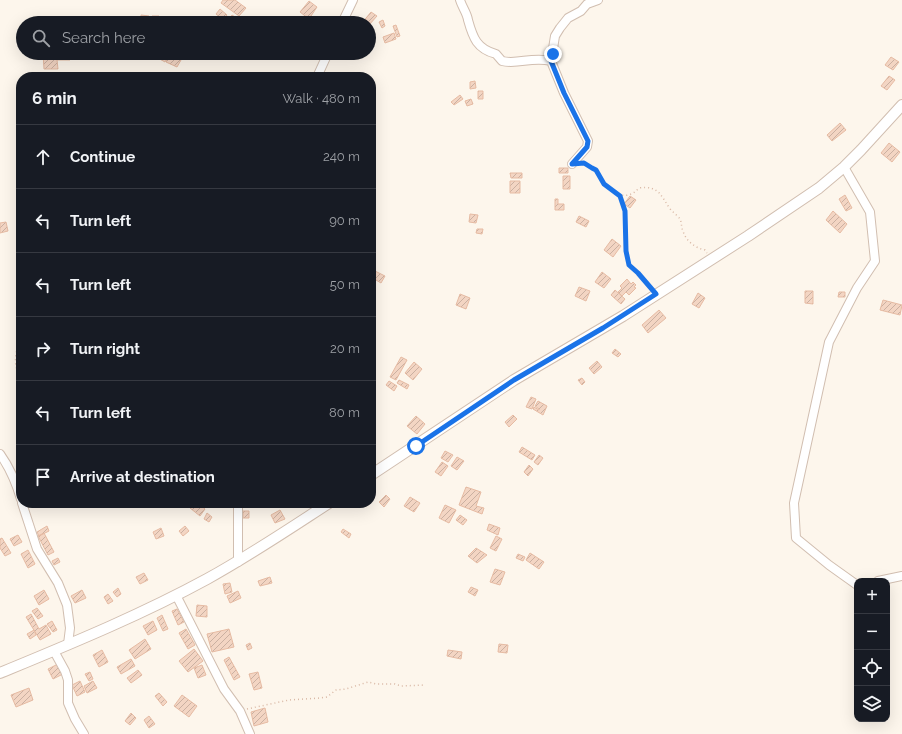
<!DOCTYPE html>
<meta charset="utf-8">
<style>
:root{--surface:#171b24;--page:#242831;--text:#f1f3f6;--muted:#9ea1a6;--line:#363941}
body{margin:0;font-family:Raleway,sans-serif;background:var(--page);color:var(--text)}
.controls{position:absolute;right:12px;bottom:12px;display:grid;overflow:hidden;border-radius:8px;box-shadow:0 4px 16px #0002}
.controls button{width:36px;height:36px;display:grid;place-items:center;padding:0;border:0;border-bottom:1px solid var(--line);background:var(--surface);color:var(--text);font:20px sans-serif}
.stop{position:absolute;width:12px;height:12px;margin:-9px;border:3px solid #1a73e8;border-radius:50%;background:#fff}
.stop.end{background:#1a73e8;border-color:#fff;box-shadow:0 1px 4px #0008}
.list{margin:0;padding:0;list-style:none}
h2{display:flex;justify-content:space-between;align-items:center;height:52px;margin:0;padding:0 16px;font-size:17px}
h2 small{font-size:13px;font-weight:400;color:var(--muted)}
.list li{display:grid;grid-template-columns:26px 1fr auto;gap:12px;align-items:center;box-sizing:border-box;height:64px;padding:0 16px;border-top:1px solid var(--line)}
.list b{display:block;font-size:15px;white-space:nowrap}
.list em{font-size:13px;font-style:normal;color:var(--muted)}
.icon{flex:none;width:22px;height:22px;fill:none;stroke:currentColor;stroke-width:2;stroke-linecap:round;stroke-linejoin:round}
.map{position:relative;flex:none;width:902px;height:734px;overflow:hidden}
.search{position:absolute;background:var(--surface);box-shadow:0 4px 16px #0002;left:16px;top:16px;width:360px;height:44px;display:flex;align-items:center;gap:10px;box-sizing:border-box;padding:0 14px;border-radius:22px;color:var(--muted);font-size:15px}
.panel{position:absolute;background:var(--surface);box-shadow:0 4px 16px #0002;left:16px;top:72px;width:360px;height:436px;border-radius:16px}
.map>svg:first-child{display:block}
.building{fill:url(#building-hatch);stroke:#e6bba3}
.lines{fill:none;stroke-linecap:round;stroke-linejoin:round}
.minor-casing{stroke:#d1beb0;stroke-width:10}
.tertiary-casing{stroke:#d1beb0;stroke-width:12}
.path{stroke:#d9b8a5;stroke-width:1.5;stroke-dasharray:1 3;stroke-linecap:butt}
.minor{stroke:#fff;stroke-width:8}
.tertiary{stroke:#fff;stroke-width:10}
.route{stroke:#1a73e8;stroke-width:5}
</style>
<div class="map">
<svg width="902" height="734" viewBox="0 0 902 734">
<defs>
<pattern id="building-hatch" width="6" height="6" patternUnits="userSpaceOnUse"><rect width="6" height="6" fill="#f3d5c3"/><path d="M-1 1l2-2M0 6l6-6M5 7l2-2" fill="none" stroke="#cab0a1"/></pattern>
</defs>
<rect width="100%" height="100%" fill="#fdf6ec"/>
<!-- building -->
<path class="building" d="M223 0H235L246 8 239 16 221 3Z
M309 1 317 7 309 19 300 12Z
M220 9 227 15 223 20 216 14Z
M371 12 377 16 369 25V23H362Z
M141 15 149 16V21L141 20Z
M232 15 238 19 235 23H227Z
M152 16H159L160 21H152Z
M383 20 385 26 382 28 379 22Z
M396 25 400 36 397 37 393 26Z
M394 33 396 39 385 43 383 37Z
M43 53H69L70 60H57L58 69H44Z
M169 54 181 60 177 67 166 62Z
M160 55 167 58 165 62 158 58Z
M891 57 899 62 893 70 885 65Z
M889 76 895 80 887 90 881 86Z
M475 81 476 88 470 89V82Z
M478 91H483V99H478Z
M460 95 463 99 454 105 451 102Z
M471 99 473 104 467 106 465 101Z
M840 123 846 130 832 141 827 135Z
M889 143 900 152 892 162 881 153Z
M559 168H568V173H559Z
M510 173H522V178H511Z
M563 176H570V189H563Z
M510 181H520V193H510Z
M845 195 852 208 846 211 839 199Z
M630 196 636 200 630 208 624 204Z
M555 199H558V204H564V210H555Z
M833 211 847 224 840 233 826 220Z
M470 214 478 215 476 223 469 222Z
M579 216 589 221 586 227 576 222Z
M6 222 8 231 0 233V223Z
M477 229H483L482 234 476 233Z
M612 239 621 246 613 257 604 250Z
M373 270 385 276 381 283 371 277Z
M602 272 611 279 604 288 595 282Z
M627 279 631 284 633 282 636 285 634 287 636 288 629 295 626 292 622 296 618 292 622 288 620 286Z
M579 287 590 291 586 301 575 296Z
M615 290 625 299 621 304 611 295Z
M805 291H813V304L805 303Z
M839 292H845V297H838Z
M698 293 705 298 699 308 692 304Z
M460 294 470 298 466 309 456 305Z
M883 300 902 305 900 315 880 310Z
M659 310 666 318 648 333 642 325Z
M615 349 621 354 618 357 612 353Z
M401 357 407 360 396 380 390 377Z
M597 361 602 367 594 374 589 368Z
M414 362 422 369 413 380 405 373Z
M582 378 585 382 582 385 578 380Z
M399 380 409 385 407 389 397 383Z
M389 381 397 386 394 391 386 385Z
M531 397 536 399 532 409 526 407Z
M538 401 547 406 543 415 533 409 534 407 539 410V409L535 406Z
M513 415 517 419 509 427 505 422Z
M416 416 425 424 417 434 407 426Z
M522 447 535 455 532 460 519 452Z
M445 451 453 455 448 462 441 458Z
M539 455 543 458 538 465 534 462Z
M457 457 464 461 457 470 451 466Z
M442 462 448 466 441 476 435 472Z
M529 465 533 469 528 476 524 472Z
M466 487 481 492 476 506 484 508 482 514 459 505Z
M386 495 390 499 384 507 379 502Z
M410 497 420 503 414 512 404 506Z
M194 503H198L205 509 200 516 190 508Z
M271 503H288V506L272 507Z
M445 505 456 510 449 523 439 518Z
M280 510 285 519 275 523 271 515Z
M243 511H249V518H243Z
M207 513 212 517 209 522 204 519Z
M460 515 467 520 463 525 456 520Z
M489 524 500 528 498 535 487 530Z
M47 526 49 531 39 536 37 532Z
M185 526 189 531 183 536 179 531Z
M161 528 164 536 156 539 153 532Z
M343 529 351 534 349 538 341 532Z
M44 533 54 552 48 555 38 536Z
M18 535 22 542 14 546 10 539Z
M496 536 502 539 496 551 490 548Z
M2 538 11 553 5 556 0 548V539Z
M476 548 487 555 477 563 468 556Z
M28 550 35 564 28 568 21 554Z
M530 553 544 562 539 569 526 560Z
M518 554 525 557 523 561 516 558Z
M58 558 60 562 54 565 52 561Z
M495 569 505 572 500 585 490 582Z
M144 573 148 580 140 584 136 577Z
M270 577 272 583 260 586 258 581Z
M230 583 232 592 225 594 223 584Z
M471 587 478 590 475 596 468 592Z
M118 588 121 594 117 597 113 592Z
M44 590 49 599 39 605 34 596Z
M82 590 86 598 75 603 71 596Z
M238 591 241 598 230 603 227 596Z
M108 594 113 601 108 604 104 597Z
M197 605 207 606V617L196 616Z
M37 608 43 616 38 619 32 611Z
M177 609 184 622 178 625 172 611Z
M31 614 39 629 46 625 51 634 40 640 26 617Z
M162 615 168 629 163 631 157 618Z
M52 621 57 630 53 632 47 624Z
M153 621 157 630 148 635 143 626Z
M186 629 195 645 188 649 179 633Z
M229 629 234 647 212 652 207 634Z
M34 630 36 635 30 639 27 634Z
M145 639 151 649 135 659 129 650Z
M250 643 252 648 248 650 246 645Z
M499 644 508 645 507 653 498 652Z
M194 649 203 661 188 672 179 661Z
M102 650 108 662 99 667 93 655Z
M448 650 462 652 461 659 447 656Z
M229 657 240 677 234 680 224 660Z
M131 659 135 666 121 674 117 667Z
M58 664 63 674 53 679 48 669Z
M202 665 206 675 198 678 194 668Z
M138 670 142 675 131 683 127 678Z
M90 672 93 679 89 681 85 674Z
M258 672 262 688 254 690 249 674Z
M80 681 85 692 77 696 72 685Z
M93 681 97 688 87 693 84 686Z
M29 688 33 700 16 707 11 695Z
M159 693 167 702 163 706 155 696Z
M182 695 197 706 189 717 174 706Z
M265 708 268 722 254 726 251 712Z
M131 713 136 718 130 725 125 721Z
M149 716 155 724 149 728 144 720Z"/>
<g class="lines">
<defs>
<path id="minor" d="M460 0C462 7 467 13 468 20 473 38 477 49 496 54L502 61C518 65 532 56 551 61L555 36 560 28 568 18 581 11 587 4 598 0
M342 23 353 0
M551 61 564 93 588 141 587 147 572 164
M317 77 328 53
M844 167 870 212 875 261 857 288 829 342 794 503 796 538 829 565 857 585
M0 454C10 468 16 482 21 499
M22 503 37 549 58 583 67 605 70 628 68 644
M238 503V562
M878 581 902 576
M176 595 224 689 240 711 250 734
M54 651 65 671 68 680V703L75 719 84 734"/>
<path id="tertiary" d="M371 475 514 380 623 316 748 236 819 188 844 167 861 150 902 105
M0 673C70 644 141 615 207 579 249 556 289 529 329 503"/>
</defs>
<!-- minor casing -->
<use href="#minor" class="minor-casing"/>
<!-- tertiary casing -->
<use href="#tertiary" class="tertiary-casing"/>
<!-- path -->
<path class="path" d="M584 163C587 165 592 167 595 170 599 173 600 179 603 184 613 195 628 201 639 188 660 185 661 197 671 210 674 213 678 216 680 219 682 223 681 227 683 231 686 241 695 248 705 250L707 253
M620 196C621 201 624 206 625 211 629 228 622 247 628 263 629 266 647 284 651 288
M21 336C17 348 11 365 21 376
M247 709 289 700 320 698 327 697 336 690 346 689 368 682 376 684H395L401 686 425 685"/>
<!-- minor -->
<use href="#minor" class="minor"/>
<!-- tertiary -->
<use href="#tertiary" class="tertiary"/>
</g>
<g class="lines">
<!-- route -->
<path class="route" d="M416 446 514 380 603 328 656 294 638 273 629 265 626 251 625 211 620 196 604 184 596 170 592 168 584 163 572 164 587 147 588 141 564 93 551 61 553 54"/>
</g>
</svg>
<div class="controls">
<button>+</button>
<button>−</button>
<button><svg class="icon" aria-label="locate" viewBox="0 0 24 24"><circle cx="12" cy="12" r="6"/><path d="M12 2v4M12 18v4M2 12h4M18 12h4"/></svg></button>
<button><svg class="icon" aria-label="layers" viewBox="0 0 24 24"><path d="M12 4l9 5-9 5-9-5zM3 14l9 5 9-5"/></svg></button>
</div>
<div class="stop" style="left:416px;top:446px"></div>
<div class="stop end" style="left:553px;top:54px"></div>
<div class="search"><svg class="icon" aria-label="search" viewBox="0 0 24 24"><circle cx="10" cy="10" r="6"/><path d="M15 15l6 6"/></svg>Search here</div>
<section class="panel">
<h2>6 min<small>Walk · 480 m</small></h2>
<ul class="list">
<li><svg class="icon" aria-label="ahead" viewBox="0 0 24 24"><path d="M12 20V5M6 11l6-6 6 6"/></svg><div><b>Continue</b></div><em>240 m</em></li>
<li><svg class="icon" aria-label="left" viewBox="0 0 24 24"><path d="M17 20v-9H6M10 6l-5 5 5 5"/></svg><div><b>Turn left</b></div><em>90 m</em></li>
<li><svg class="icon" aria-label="left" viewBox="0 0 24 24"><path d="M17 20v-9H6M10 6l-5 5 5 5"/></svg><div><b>Turn left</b></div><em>50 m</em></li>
<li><svg class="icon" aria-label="right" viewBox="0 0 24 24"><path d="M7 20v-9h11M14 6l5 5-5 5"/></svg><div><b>Turn right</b></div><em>20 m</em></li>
<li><svg class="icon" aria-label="left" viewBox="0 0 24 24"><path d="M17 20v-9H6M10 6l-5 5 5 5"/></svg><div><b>Turn left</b></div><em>80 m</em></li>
<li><svg class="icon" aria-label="arrive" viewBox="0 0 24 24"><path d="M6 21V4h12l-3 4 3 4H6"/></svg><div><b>Arrive at destination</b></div></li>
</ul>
</section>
</div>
